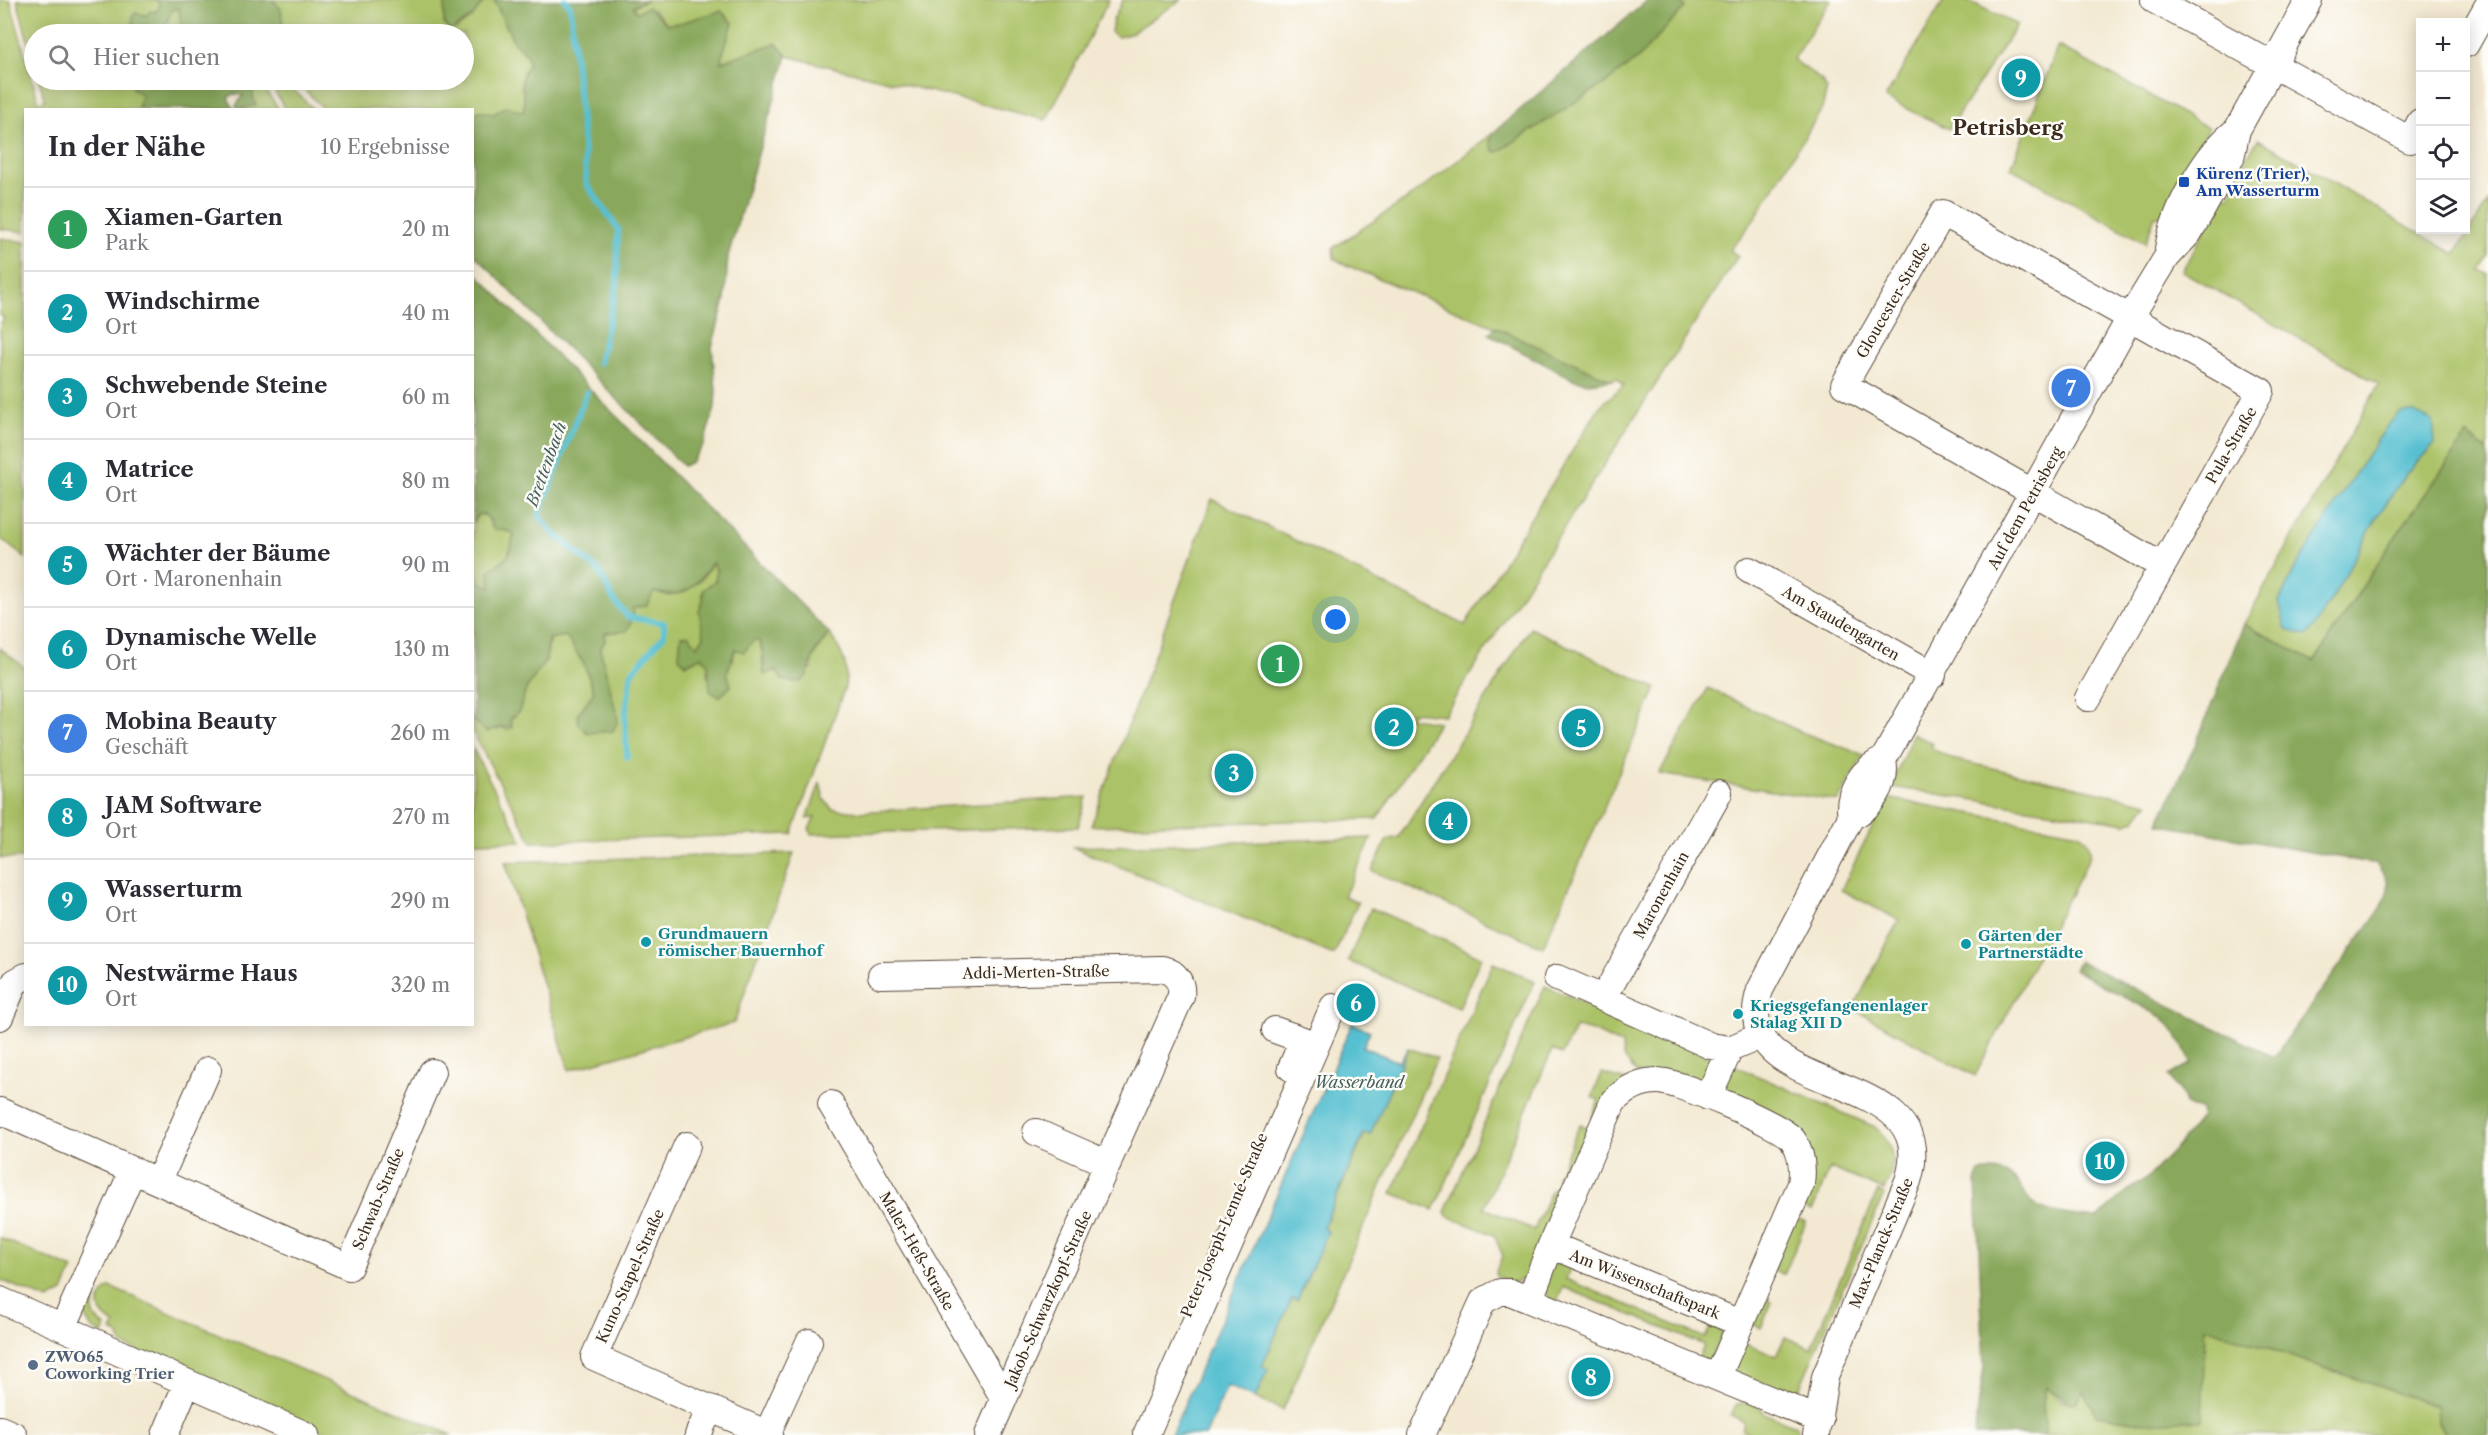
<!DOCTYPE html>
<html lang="de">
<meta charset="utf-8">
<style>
:root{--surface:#fff;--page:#f7f7f7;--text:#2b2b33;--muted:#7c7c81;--line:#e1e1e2;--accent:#b5179e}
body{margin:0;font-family:"Libre Caslon Text",serif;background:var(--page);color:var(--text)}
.controls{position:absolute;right:18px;top:18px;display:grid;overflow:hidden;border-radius:0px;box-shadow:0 3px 15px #0003}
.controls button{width:54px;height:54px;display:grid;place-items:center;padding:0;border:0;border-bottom:2px solid var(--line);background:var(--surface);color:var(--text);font:30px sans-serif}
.you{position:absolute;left:1336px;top:620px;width:21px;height:21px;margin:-15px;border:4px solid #fff;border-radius:50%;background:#1a73e8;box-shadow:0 0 0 9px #1a73e833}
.badge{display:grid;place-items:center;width:39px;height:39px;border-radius:50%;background:var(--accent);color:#fff;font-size:20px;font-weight:700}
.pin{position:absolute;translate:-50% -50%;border:3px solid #fff;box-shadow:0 2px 6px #0006}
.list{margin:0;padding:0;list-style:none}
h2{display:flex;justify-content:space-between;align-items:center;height:78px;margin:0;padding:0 24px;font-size:26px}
h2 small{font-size:20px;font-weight:400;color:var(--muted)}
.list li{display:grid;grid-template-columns:39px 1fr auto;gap:18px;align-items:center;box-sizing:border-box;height:84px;padding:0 24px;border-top:2px solid var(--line)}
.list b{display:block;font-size:22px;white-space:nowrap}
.list p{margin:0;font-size:20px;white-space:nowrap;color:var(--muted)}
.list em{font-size:20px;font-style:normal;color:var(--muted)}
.icon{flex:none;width:33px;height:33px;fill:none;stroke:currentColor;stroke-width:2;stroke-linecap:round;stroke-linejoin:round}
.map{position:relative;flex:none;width:2488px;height:1435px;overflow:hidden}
.search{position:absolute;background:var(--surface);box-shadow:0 3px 15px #0003;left:24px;top:24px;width:450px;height:66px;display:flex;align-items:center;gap:15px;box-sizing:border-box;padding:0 21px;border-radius:33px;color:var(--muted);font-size:22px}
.panel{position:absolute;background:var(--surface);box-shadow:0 3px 15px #0003;left:24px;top:108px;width:450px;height:918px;border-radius:0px}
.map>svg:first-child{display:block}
.green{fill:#acc267;stroke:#747642;stroke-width:1.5;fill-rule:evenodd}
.forest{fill:#89a85c;stroke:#62693d;stroke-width:1.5}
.water{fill:#56c0d1;stroke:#487578;stroke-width:1.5}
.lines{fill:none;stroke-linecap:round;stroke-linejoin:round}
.stream{stroke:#56c0d1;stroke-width:6}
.minor-casing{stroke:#574739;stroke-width:28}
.minor{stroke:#fff;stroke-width:26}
.transit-dot{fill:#1a4fb4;stroke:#fdfcf7;stroke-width:2}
.culture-dot{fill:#0f9aa8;stroke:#fdfcf7;stroke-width:2}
.service-dot{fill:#5c6f8a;stroke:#fdfcf7;stroke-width:2}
.labels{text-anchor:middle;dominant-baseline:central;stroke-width:5;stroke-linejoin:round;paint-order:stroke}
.transit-label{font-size:15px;font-weight:bold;fill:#164399;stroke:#fdfcf7;text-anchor:start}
.street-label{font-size:15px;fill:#3b2a1e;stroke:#fdfcf7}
.culture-label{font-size:15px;font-weight:bold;fill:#0d838f;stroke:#fdfcf7;text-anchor:start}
.service-label{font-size:15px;font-weight:bold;fill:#4e5e75;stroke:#fdfcf7;text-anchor:start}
.water-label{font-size:16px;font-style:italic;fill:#445e5d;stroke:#fdfcf7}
.district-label{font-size:21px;font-weight:bold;fill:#3b2a1e;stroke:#fdfcf7}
</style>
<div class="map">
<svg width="2488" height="1435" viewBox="0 0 2488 1435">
<rect width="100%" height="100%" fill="#fdfcf7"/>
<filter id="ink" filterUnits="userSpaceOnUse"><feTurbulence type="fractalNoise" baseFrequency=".0167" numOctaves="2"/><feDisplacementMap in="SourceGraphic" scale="12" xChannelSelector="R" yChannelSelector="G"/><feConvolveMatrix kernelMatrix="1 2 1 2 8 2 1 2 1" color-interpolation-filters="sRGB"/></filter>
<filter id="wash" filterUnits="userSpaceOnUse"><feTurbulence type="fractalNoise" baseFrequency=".008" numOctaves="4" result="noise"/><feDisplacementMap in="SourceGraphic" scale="24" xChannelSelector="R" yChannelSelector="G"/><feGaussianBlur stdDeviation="1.35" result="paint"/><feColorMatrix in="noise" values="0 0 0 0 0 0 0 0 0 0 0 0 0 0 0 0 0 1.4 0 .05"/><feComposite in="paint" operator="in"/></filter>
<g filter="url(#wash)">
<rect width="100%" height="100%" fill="#f3e9d2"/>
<!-- green -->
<path class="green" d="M0 0H10L39 104 45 99 39 80H132L131 84 142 95 138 109 26 110 25 232 0 229Z
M17 0H156L160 5 159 9 147 16 143 14 133 23V34H34V64Z
M273 0H445L444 23 456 29 472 17 485 0H494L514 42 526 53 529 64C512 86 529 91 523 112L499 110 494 114 479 111 473 116 472 110 324 109 295 80H464V34H284L282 19Z
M646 0H1109L1046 120 787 56 780 48 719 62 733 23 721 11 680 23 667 24 654 10 636 13 633 6Z
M1123 0H1181L1130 34 1118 37 1111 32 1113 20Z
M1679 0H1831L1793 59 1821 80 1827 89 1822 109 1753 221 1730 250 1738 256 1444 715 1412 712 1410 718 1439 722 1377 819 1091 826 1212 499 1465 625 1600 406 1624 385 1617 378 1611 380 1495 327 1346 265 1334 258 1333 248 1416 193 1493 133 1490 142 1498 152 1607 82 1638 58 1685 7Z
M1944 0H1967L2017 25 1949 129 1885 98Z
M179 8 182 34H153L156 28 164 31 171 11Z
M2058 46 2209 128 2160 217 2155 216 2145 243 2011 168Z
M253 80H258L279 109 242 110 253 97Z
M268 80H284L313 109H285Z
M2258 139 2455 254 2488 202V257L2480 271 2488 274V451L2467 435 2393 540 2314 662 2244 624 2379 384 2182 271 2224 195 2229 197 2234 188 2230 186ZM2435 444 2408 471 2377 517 2333 597 2308 635 2279 602 2296 567 2324 524Z
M0 238 25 242V558L0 538V324L4 318 0 315Z
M479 514 487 516 491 526 511 532 514 535 508 556 496 566 491 587 480 583 476 575 473 574V522Z
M712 563 717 571 715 581 703 590V601L700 611 704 637 697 646 681 636 679 657 687 664 701 656 708 663 707 675 719 697 731 686 727 673 736 649 753 639 759 641C764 653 761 663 764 675L776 670 812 669 813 657 829 633C842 652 849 664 845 687L792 834 532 842 473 733 472 720 498 730 501 727 507 730 512 724 510 720 519 711 526 689 546 660 550 637 566 636 584 664 594 692 578 714 617 711 612 702 600 649 604 641 605 633 613 632 632 608 654 591 670 596 702 579Z
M1530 628 1656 688 1543 947 1372 871 1387 840 1399 837Z
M0 648 25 668V858H0Z
M1708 688 1801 732 1864 755 1838 801 1659 774Z
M1913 733 1933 744 1931 748 1952 759 2148 803 2135 820 2126 823 1891 787Z
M473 748 474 751 522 841 473 842Z
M820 783 824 799 832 809 858 812 1087 797 1078 827 812 834 809 829 815 817 807 819Z
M1887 798 2079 833C2089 841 2094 850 2087 862L1975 1076 1853 1009 1899 920 1841 890Z
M1372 838 1344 896 1358 902 1334 955 1072 847Z
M794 853 734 1023 569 1070 505 862Z
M1371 908 1481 957 1459 1008 1348 961Z
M1493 963 1535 981 1434 1210 1392 1193Z
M1545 986 1716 1060 1702 1082 1636 1073 1623 1056 1622 1045 1593 1031 1576 1027 1562 1054 1552 1050 1484 1208 1534 1230 1552 1189 1562 1193 1529 1272 1524 1279 1513 1283 1496 1276 1495 1272 1503 1256 1494 1235 1447 1216 1445 1212Z
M1408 1048 1437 1058 1283 1410 1255 1398 1267 1369 1262 1366 1292 1298 1298 1299 1328 1231 1323 1228 1365 1133 1370 1135Z
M1728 1063 1875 1127C1896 1145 1897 1166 1884 1190L1830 1168 1812 1211 1799 1205 1809 1168 1726 1101 1720 1085Z
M1602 1073 1630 1082 1597 1119 1592 1117 1599 1100 1592 1097Z
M1580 1124 1593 1130 1570 1182 1557 1177Z
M1878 1191 1884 1194 1799 1389 1792 1393 1777 1388 1769 1390 1734 1373 1740 1342 1776 1356 1785 1337 1811 1348Z
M1793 1217 1806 1222 1784 1275 1771 1269Z
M0 1238 73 1269 63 1292 48 1300 0 1280Z
M1560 1261 1572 1263 1566 1279 1705 1338 1712 1322 1723 1334 1711 1360H1698L1704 1345 1563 1287 1557 1302 1550 1299 1543 1289 1546 1268Z
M96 1281 98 1285C94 1303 86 1315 106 1327L103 1334 92 1329 82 1312Z
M110 1287 452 1435H331L121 1344 119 1335 112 1331 115 1324C97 1315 92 1300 110 1287Z
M1765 1298 1772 1302 1761 1328 1747 1322Z
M2205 1327 2438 1407V1422L2445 1435H2045V1422L2041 1409 2046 1387 2062 1401 2077 1402 2084 1391 2098 1415 2145 1423Z
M1748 1402 1761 1408 1765 1414 1796 1426 1801 1435H1754L1742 1430 1744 1422 1731 1415 1737 1404Z"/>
<!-- forest -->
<path class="forest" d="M156 0H273L281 9 284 34H254L247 27 237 30 241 34H182L179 8 171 11 164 31 160 32 156 28 153 34H132L133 15 136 13 147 16 150 11 156 12 160 5Z
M445 0H485L472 17 450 31 444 23Z
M494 0H646L633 6 636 12 648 7 667 24 680 23 721 11 733 23 720 62 776 43 787 56 728 256 725 299 712 347 716 390 715 408 703 446 691 462 683 466 473 253V116L479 111 494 114 506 106 523 112C529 91 513 86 529 64L526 53 514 42Z
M1648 0H1679L1685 7 1638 58 1607 82 1498 152 1494 151 1490 142 1493 133Z
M132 80H253V97L256 105 239 109 236 106 243 95 234 94 228 98 234 109H138L142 95 132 88Z
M472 269 829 633C824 640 816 649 813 657 806 677 808 687 782 680L776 670 764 675 763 652 759 641 754 640 744 652 735 649 727 673 731 686 719 697 710 691 708 664 702 656 686 664 679 657 681 636 689 635 697 646 704 637 699 611 703 601V590L715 581 717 571 712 563C696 587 684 600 654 592L646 606 633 608 634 615 627 631 605 633V641L600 649 618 720 613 731 588 733 578 724V714L594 692 584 664 566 636 548 639 546 660 526 689 519 711 510 720 512 728 501 727 486 732 473 720V574L477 575 480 583 491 587 489 571 508 556 514 535 511 532 494 529 490 519 484 514H479L473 522Z
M1495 327 1611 380 1588 383 1572 379 1489 334Z
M2467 435 2488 451V1435H2445L2438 1421 2437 1406 2205 1327 2202 1420 2145 1423 2097 1415 2084 1392 2076 1402 2070 1403 2046 1387C2040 1409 2046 1414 2045 1435H1974L1984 1367 1976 1181 1980 1172C1994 1169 2013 1173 2021 1186 2026 1195 2029 1203 2039 1207 2057 1215 2079 1216 2098 1218L2126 1191 2145 1180 2178 1146 2201 1117 2200 1109 2186 1105 2180 1092 2168 1076 2192 1063 2174 1031 2162 1017 2074 970 2079 961 2274 1057 2378 912C2390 888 2394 886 2376 864L2158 824 2197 741 2244 624 2314 662 2393 540Z"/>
<!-- water -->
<path class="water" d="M2400 412H2414L2433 421 2435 444 2408 471 2377 517 2333 597 2308 636 2286 630 2279 602 2296 567 2355 474 2387 426Z
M1352 1024 1370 1031 1363 1047 1399 1062 1408 1048 1370 1135 1364 1133 1323 1228 1328 1231 1297 1300 1292 1298 1262 1366 1268 1369 1255 1398 1227 1386 1206 1435H1171Z"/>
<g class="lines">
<!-- stream -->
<path class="stream" d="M565 0 570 6 587 185 618 229 617 285 599 363
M587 392 539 515 552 532 599 571 613 599 628 617 664 623V635L632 672 625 717 627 757"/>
</g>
</g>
<g filter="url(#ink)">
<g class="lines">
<defs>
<path id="minor" d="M2154 0 2410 140 2420 122
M2466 44 2488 5
M2168 249C2174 210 2206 153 2237 130
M1749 570 1933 675
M2088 698 2261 391 1943 213 1844 385 2162 566
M1851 817C1872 808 1888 783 1883 760
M881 975 1162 969C1175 972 1183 982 1181 996L988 1435
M1557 978 1711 1046 1730 1049 1760 1036
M1604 997 1719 793
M0 1017 15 982 26 976
M1275 1030 1303 1040 1291 1068
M1708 1097 1730 1049
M831 1104 1004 1399
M0 1111 349 1267 432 1072
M1036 1132 1108 1164
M687 1145 594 1357 770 1435
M159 1180 208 1070
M1530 1299 1551 1245
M0 1300 306 1435
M63 1328 133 1170
M1718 1376 1801 1184C1803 1170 1802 1152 1793 1140 1782 1125 1677 1081 1658 1081 1639 1081 1625 1089 1613 1102L1551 1245 1740 1323
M0 1429 14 1435
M767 1434 809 1342
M165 1435 187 1383
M698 1435 710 1408
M1146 1435 1333 1007
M1422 1435 1483 1301 1500 1292H1510L1820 1420
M1816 1435 1825 1377 1908 1181C1946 1061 1724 1104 1760 990L1851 817C1846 794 1862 769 1883 760L2131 316 2167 257 2189 233 2231 158 2237 130 2309 0"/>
</defs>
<!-- minor casing -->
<use href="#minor" class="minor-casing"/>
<!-- minor -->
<use href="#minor" class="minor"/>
</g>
</g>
<!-- markers -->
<rect class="transit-dot" x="2178" y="176" width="12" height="12" rx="3"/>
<g class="culture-dot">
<circle cx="646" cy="942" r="6"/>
<circle cx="1966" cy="944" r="6"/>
<circle cx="1738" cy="1014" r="6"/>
</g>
<circle class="service-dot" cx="33" cy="1365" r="6"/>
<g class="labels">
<!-- transit labels -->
<g class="transit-label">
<text x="2196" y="173">Kürenz (Trier),<tspan x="2196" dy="17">Am Wasserturm</tspan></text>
</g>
<!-- street labels -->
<g class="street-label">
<text transform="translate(1893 300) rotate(-60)">Gloucester-Straße</text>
<text transform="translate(2231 445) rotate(-60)">Pula-Straße</text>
<text transform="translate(2025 508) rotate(-61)">Auf dem Petrisberg</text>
<text transform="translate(1841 623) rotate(30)">Am Staudengarten</text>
<text transform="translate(1661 895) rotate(-61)">Maronenhain</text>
<text transform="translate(1036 972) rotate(-1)">Addi-Merten-Straße</text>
<text transform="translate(378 1199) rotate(-67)">Schwab-Straße</text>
<text transform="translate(1224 1225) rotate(-67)">Peter-Joseph-Lenné-Straße</text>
<text transform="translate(1881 1243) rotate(-67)">Max-Planck-Straße</text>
<text transform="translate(917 1251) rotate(60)">Maler-Heß-Straße</text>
<text transform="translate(630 1276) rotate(-66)">Kuno-Stapel-Straße</text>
<text transform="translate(1645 1284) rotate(22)">Am Wissenschaftspark</text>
<text transform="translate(1048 1299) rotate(-66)">Jakob-Schwarzkopf-Straße</text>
</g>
<!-- culture labels -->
<g class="culture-label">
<text x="658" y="933">Grundmauern<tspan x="658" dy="17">römischer Bauernhof</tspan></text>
<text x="1978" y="935">Gärten der<tspan x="1978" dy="17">Partnerstädte</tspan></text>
<text x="1750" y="1005">Kriegsgefangenenlager<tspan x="1750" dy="17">Stalag XII D</tspan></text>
</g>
<!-- service labels -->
<g class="service-label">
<text x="45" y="1356">ZWO65<tspan x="45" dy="17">Coworking Trier</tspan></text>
</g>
<!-- water labels -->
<g class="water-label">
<text transform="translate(546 464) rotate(-70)">Brettenbach</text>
<text x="1359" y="1082">Wasserband</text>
</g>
<!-- district labels -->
<g class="district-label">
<text x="2008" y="127">Petrisberg</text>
</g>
</g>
</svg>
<div class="controls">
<button>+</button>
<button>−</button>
<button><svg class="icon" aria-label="locate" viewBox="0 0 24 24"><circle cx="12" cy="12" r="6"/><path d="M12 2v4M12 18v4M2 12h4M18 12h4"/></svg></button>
<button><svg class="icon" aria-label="layers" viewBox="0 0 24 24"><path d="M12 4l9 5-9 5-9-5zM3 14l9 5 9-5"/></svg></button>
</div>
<div class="you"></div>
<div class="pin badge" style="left:1280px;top:664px;background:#2e9e5b">1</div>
<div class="pin badge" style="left:1394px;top:727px;background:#0f9aa8">2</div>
<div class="pin badge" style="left:1234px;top:773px;background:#0f9aa8">3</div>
<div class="pin badge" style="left:1448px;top:821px;background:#0f9aa8">4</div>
<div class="pin badge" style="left:1581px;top:728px;background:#0f9aa8">5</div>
<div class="pin badge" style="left:1356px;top:1003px;background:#0f9aa8">6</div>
<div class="pin badge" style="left:2071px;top:388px;background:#3f7fe0">7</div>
<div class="pin badge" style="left:1591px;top:1377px;background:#0f9aa8">8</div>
<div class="pin badge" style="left:2021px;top:78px;background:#0f9aa8">9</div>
<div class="pin badge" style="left:2105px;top:1161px;background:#0f9aa8">10</div>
<div class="search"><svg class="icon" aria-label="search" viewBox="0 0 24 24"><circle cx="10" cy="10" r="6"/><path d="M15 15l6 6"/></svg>Hier suchen</div>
<section class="panel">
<h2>In der Nähe<small>10 Ergebnisse</small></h2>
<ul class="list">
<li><span class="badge" style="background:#2e9e5b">1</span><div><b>Xiamen-Garten</b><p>Park</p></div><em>20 m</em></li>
<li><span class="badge" style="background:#0f9aa8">2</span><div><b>Windschirme</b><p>Ort</p></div><em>40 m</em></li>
<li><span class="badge" style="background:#0f9aa8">3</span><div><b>Schwebende Steine</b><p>Ort</p></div><em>60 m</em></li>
<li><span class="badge" style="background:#0f9aa8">4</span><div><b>Matrice</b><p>Ort</p></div><em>80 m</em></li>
<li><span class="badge" style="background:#0f9aa8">5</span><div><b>Wächter der Bäume</b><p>Ort · Maronenhain</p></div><em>90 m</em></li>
<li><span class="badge" style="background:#0f9aa8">6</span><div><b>Dynamische Welle</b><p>Ort</p></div><em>130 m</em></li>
<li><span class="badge" style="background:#3f7fe0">7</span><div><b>Mobina Beauty</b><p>Geschäft</p></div><em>260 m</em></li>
<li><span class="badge" style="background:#0f9aa8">8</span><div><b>JAM Software</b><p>Ort</p></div><em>270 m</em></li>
<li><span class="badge" style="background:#0f9aa8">9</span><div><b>Wasserturm</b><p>Ort</p></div><em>290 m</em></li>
<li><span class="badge" style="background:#0f9aa8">10</span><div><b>Nestwärme Haus</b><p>Ort</p></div><em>320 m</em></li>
</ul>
</section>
</div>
